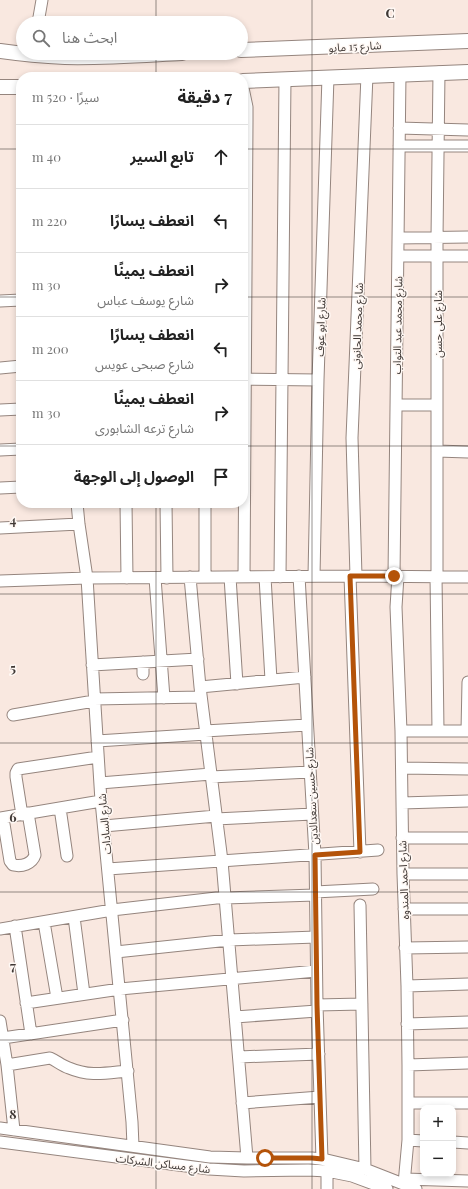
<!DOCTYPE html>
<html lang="ar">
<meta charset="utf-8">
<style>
:root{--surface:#fff;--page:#f6f6f6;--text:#222;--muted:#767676;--line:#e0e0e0}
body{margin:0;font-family:"Playfair Display","Noto Sans Arabic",serif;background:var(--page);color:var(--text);direction:rtl}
.controls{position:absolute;right:12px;bottom:12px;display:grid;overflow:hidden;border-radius:8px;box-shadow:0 2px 6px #0003}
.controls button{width:36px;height:36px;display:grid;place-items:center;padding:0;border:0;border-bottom:1px solid var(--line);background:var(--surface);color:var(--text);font:20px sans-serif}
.stop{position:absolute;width:12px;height:12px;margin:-9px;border:3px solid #b45309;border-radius:50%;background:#fff}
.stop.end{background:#b45309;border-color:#fff;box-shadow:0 1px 4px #0008}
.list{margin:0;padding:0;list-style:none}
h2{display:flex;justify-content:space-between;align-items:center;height:52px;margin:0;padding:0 16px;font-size:17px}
h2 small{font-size:13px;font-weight:400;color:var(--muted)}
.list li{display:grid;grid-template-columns:26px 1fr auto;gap:12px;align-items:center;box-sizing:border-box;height:64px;padding:0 16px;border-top:1px solid var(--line)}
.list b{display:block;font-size:15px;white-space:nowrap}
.list p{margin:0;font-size:13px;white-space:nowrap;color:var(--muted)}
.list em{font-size:13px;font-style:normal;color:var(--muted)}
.icon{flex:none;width:22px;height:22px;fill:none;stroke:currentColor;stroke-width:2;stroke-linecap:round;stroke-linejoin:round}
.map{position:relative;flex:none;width:468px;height:1189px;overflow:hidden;direction:ltr}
.search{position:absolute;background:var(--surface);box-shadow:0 2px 6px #0003;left:16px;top:16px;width:232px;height:44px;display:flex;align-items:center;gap:10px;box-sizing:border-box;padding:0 14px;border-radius:22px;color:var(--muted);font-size:15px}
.panel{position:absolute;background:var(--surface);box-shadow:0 2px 6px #0003;left:16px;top:72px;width:232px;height:436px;border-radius:16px;direction:rtl}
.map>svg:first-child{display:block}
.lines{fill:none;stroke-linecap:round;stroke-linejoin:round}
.minor-casing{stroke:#95857e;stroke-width:13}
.major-casing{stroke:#95857e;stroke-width:16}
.minor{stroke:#fff;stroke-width:11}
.major{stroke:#fff;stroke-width:14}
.route{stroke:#b45309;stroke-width:5}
.grid{fill:none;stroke:#3f3835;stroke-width:1;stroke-opacity:0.55}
.labels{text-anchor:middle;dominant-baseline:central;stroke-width:3;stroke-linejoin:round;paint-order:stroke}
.street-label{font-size:11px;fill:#3f3835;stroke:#fff8f4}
.grid-label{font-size:13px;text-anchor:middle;font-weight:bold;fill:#3f3835;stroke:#fff8f4;stroke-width:3;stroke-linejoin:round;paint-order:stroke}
</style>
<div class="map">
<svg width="468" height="1189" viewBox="0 0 468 1189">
<rect width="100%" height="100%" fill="#f9e8e0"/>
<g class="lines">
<defs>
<path id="minor" d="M38 23 42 0
M243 88 247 107V120L244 577
M399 128 468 130
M399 146H468
M398 238 468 237
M398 256H468
M0 301 21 300
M0 368 21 366
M243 379 318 380
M396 405H437
M0 410 21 409
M0 450 21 449
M437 451 468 452
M0 488 21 487
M77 503 79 524 87 578 101 801 132 1122 133 1146
M126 503 127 578
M166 503 167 578
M205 503V577
M0 528 79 524
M299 576 315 855 317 1005 322 1159
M314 576 318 380 328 77
M350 576 360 852
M356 576 352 438 367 75
M394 576 400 74
M398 576 396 607 401 731 403 874 407 986 408 1065V1140L404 1184
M436 576 438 731
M437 576V238L439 72
M190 577 200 687 222 861 247 1158
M230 577 237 684
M265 577 271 680
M280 577 285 79
M155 578 164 698
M0 581 87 578 350 576 468 577
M143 662V674
M92 665 198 659
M200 687 305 677
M94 699 201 697
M13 715 94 701
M205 731 307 725
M401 731H468
M467 731 468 682
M97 741 206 734
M402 768 468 769
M211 777 310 772
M100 783 211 774
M402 803 468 801
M60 808 67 856
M22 815 16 777V773L18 769 98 757
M0 818 101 801
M3 818 10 861 13 865C22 867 32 864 35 855L28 813
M216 819 312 814
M104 826 216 816
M402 838H468
M108 869 378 850
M403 874H468
M315 892 373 889
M225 898 315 895
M360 905 365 1169
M404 909H468
M74 917 84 994
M44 922 57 998
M15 926 31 1034
M0 929 112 910 225 897
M405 948 468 947
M116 952 229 940 316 937
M407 986 468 984
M26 1003 120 989 316 971
M317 1005 362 1004
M235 1017 317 1011
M0 1021 7 1065 14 1130
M407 1024 468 1022
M3 1038 123 1020
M239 1057 319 1054
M7 1065 50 1058C57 1061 62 1066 69 1068 90 1077 106 1073 128 1071
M408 1065 468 1063
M242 1103 320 1097
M408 1103H468
M0 1128 210 1157 247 1158H312L327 1160 365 1169 416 1189
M408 1140 423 1141
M0 1142 209 1169 244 1171 308 1170 327 1171 352 1176 387 1189
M453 1142 468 1143
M327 1171V1189
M405 1179 468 1181"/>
<path id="major" d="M241 50 468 41
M0 51C21 54 43 56 65 57 104 58 143 55 182 53
M243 81 468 72
M0 87H21"/>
</defs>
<!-- minor casing -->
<use href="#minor" class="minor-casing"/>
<!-- major casing -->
<use href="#major" class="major-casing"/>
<!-- minor -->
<use href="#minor" class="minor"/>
<!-- major -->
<use href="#major" class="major"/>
</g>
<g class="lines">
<!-- route -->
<path class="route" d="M265 1158H312L322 1159 317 1005 315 855 360 852 350 576H394"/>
</g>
<!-- grid -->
<path class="grid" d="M156 0V23M312 0V1189M156 53V77M0 149H21M243 149H468M0 297H21M243 297H468M0 446H21M243 446H468M156 503V1189M0 594H468M0 743H468M0 892H468M0 1040H468"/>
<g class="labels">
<!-- street labels -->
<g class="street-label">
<text transform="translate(355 46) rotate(-3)">شارع 15 مايو</text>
<text transform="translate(437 324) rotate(-90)">شارع على حسن</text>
<text transform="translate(397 325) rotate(-89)">شارع محمد عبد التواب</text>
<text transform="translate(357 326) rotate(-88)">شارع محمد الحانونى</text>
<text transform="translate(320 327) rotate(-88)">شارع ابو عوف</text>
<text transform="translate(311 796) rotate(-93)">شارع حسين سعدالدين</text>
<text transform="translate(104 824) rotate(-95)">شارع السادات</text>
<text transform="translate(403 880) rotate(-92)">شارع احمد المندوه</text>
<text transform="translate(163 1163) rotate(7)">شارع مساكن الشركات</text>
</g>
</g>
<g class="grid-label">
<text x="390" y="18">C</text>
<text x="13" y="525">4</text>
<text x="13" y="673">5</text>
<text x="13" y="822">6</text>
<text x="13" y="971">7</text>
<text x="13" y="1119">8</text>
</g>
</svg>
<div class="controls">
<button>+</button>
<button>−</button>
</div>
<div class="stop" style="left:265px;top:1158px"></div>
<div class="stop end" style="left:394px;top:576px"></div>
<div class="search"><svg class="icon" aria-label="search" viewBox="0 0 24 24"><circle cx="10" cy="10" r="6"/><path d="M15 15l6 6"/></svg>ابحث هنا</div>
<section class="panel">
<h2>7 دقيقة<small>سيرًا · 520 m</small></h2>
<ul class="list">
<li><svg class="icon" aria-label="ahead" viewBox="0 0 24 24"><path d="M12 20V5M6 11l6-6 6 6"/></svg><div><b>تابع السير</b></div><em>40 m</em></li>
<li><svg class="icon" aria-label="left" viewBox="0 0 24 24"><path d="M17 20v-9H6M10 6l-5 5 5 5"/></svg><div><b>انعطف يسارًا</b></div><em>220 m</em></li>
<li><svg class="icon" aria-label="right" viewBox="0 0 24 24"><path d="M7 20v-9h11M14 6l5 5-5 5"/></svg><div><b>انعطف يمينًا</b><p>شارع يوسف عباس</p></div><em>30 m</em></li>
<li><svg class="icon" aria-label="left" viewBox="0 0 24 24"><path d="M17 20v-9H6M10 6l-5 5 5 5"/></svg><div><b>انعطف يسارًا</b><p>شارع صبحى عويس</p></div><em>200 m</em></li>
<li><svg class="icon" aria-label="right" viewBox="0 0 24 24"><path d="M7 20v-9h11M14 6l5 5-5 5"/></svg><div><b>انعطف يمينًا</b><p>شارع ترعه الشابورى</p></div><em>30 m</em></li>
<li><svg class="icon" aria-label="arrive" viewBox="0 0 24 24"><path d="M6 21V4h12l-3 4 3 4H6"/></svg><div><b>الوصول إلى الوجهة</b></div></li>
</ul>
</section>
</div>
